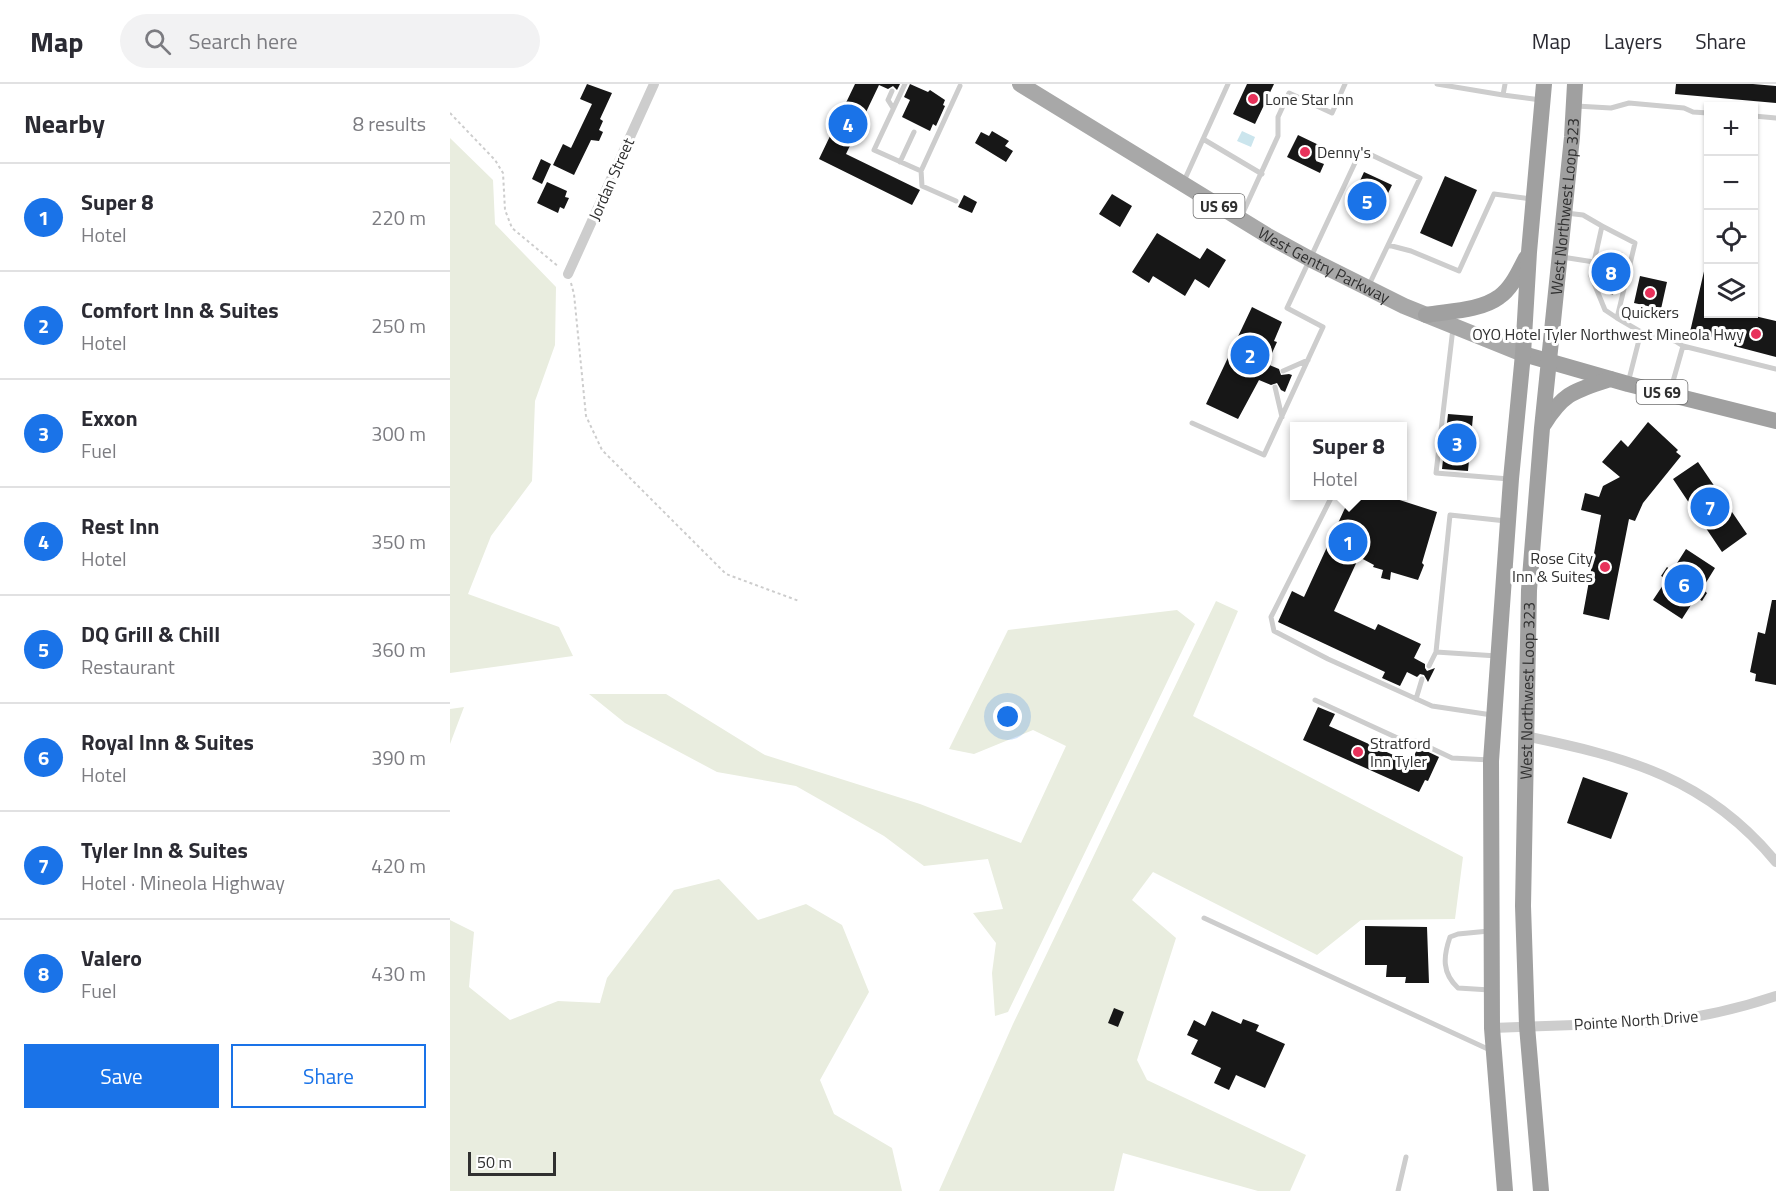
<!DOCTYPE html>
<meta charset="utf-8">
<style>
:root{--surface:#fff;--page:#f2f2f3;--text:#2b2b33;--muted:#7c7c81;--line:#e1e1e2;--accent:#1a73e8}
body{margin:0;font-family:"Titillium Web",sans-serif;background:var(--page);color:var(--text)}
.controls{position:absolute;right:18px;top:18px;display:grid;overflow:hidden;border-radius:0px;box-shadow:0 2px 4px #0004}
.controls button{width:54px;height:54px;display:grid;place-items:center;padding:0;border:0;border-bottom:2px solid var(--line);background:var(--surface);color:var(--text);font:30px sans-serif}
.scale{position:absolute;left:18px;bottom:15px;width:88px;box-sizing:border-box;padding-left:6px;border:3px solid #303030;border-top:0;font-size:16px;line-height:21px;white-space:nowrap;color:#303030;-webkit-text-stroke:4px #fff;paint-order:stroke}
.you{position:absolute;left:558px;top:633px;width:21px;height:21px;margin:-15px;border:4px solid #fff;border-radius:50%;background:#1a73e8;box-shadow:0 0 0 9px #1a73e833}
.badge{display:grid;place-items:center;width:39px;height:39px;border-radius:50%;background:var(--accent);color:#fff;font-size:20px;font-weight:700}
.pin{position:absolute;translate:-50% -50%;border:3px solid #fff;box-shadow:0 2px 6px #0006}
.popup{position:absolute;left:840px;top:338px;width:117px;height:78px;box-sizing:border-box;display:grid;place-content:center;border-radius:0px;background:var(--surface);filter:drop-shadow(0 2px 4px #0005);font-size:20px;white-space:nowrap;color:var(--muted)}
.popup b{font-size:22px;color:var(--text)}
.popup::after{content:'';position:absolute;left:50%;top:100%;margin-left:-12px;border:12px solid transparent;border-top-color:var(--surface)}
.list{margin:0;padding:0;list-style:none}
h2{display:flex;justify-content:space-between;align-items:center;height:78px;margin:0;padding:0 24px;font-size:26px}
h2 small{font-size:20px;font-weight:400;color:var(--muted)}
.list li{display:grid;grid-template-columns:39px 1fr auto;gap:18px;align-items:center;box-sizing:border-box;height:108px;padding:0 24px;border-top:2px solid var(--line)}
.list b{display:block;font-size:22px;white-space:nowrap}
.list p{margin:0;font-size:20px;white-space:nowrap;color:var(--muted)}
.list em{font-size:20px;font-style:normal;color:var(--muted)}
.actions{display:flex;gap:12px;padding:18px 24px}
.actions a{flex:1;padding:14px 0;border:2px solid var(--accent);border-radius:0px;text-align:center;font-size:21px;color:var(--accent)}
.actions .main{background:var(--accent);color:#fff}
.icon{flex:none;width:33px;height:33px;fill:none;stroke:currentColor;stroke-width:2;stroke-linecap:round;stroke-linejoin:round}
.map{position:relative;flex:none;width:1326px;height:1107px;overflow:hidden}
header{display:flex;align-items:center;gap:36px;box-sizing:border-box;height:84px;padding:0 30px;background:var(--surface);border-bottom:2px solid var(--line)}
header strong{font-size:28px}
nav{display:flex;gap:33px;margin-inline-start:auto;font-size:21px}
.search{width:420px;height:54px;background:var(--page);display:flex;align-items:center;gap:15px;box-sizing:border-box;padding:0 21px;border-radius:33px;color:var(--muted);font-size:22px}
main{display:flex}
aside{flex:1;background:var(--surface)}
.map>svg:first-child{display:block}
.green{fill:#e9eddf}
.water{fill:#cbe5ed}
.building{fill:#171717}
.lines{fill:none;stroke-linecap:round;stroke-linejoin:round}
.path{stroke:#cdcdcd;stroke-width:2;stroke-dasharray:3 3;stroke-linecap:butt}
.service{stroke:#cdcdcd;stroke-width:5}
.minor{stroke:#cdcdcd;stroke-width:10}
.primary{stroke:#a8a8a8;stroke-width:16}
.trunk{stroke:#a0a0a0;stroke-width:16}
.poi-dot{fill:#e8325b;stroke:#fff;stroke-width:2}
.labels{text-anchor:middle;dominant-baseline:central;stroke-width:6;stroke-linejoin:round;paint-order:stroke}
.shield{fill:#fff;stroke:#6e6e6e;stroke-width:1.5}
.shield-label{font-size:15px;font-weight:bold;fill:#303030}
.poi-label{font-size:16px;fill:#303030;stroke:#fff;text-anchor:start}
.street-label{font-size:16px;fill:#303030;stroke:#fff}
</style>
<header>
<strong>Map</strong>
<div class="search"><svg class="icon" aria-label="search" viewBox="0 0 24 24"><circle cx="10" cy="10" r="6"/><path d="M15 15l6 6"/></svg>Search here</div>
<nav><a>Map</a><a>Layers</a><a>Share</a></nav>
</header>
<main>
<aside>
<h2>Nearby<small>8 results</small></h2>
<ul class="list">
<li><span class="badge">1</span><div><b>Super 8</b><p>Hotel</p></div><em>220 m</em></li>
<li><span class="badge">2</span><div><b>Comfort Inn &amp; Suites</b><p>Hotel</p></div><em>250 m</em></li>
<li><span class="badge">3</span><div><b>Exxon</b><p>Fuel</p></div><em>300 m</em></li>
<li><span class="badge">4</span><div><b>Rest Inn</b><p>Hotel</p></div><em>350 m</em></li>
<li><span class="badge">5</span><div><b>DQ Grill &amp; Chill</b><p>Restaurant</p></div><em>360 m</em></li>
<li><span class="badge">6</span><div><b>Royal Inn &amp; Suites</b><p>Hotel</p></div><em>390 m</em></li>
<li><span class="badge">7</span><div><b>Tyler Inn &amp; Suites</b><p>Hotel · Mineola Highway</p></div><em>420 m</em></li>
<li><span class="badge">8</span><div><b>Valero</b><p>Fuel</p></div><em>430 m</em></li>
</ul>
<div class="actions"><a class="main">Save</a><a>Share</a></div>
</aside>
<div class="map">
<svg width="1326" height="1107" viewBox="0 0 1326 1107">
<rect width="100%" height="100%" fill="#fff"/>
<!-- green -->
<path class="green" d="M0 54 43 96 45 140 106 203 105 261 85 317 82 397 41 452 18 510 109 543 123 572 0 589Z
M766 517 788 527 743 632 1013 773 1005 835 911 836 867 871 703 788 682 816 726 854 687 976 697 996 856 1071 840 1107H808L673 1069 664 1107H489L563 940Z
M727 526 745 540 558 928 545 932 542 889 546 859 523 829 553 825 538 775 474 782 434 752 346 702 267 688 175 639 139 610H216L315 671 470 720 571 759 616 662 583 646 524 670 499 665 558 546Z
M14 623 0 660V625Z
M269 795 308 836 356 820 392 841 419 908 370 996 384 1030 442 1064 452 1107H0V836L24 848 19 903 60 936 108 917 150 919 157 894 224 806Z"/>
<!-- water -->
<path class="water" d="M792 47 805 53 801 63 787 57Z"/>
<!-- building -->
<path class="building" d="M137 0 162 9 150 35 153 37 149 46 153 48 149 57 141 56 124 91 103 81 113 60 121 64 142 20 130 15Z
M405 0H450L447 6 443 2 438 5 429 1 396 70 468 105 470 106 462 121 369 75Z
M460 0 478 8 480 6 495 16 493 21 495 22 486 42 483 40 480 47 452 33 460 16 454 13Z
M797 0H824L805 40 783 30Z
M1226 0H1303L1326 2V19L1225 10Z
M542 47 559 57 555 62 563 67 556 78 525 59 531 48 539 52Z
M848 51 873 63 866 77 874 80 870 89 837 73Z
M91 75 101 80 92 100 82 95Z
M914 88 942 101 925 136 898 123Z
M995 92 1027 106 1002 163 970 149Z
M97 98 117 107 115 113 119 114 114 125 110 123 108 129 87 119Z
M662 110 682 122 670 143 649 130Z
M514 111 527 118 522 129 508 123Z
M707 149 750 175 757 164 776 176 759 204 745 195 735 212 703 192 699 199 682 188Z
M1159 166 1173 169 1163 211 1153 208 1150 202Z
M1255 183 1258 184V230H1296L1326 237V273L1284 262 1285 258 1240 248Z
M1190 192 1217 198 1211 225 1184 219Z
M802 223 832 238 824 257 827 258 817 280 829 285 831 291 839 290 842 291 835 308 831 306 827 299 821 301 809 296 788 335 756 320Z
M998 330 1023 332 1018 387 992 385Z
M1198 338 1228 366 1226 368 1231 372 1193 419 1185 437 1179 435 1159 536 1133 530 1151 431 1131 426 1135 409 1149 413 1153 402 1170 393 1152 378 1171 356 1178 363Z
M1248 378 1297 450 1272 468 1223 395Z
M901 411H934L987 428 972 479 974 481 968 496 941 488 940 496 931 494 933 486 923 483 924 481 909 473 884 527 925 546 928 540 971 560 964 574 975 580V584L977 587 985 584 978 598 974 591 970 590 967 593 957 588 950 602 932 594 935 588 828 538 842 507 854 513Z
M1236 465 1265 484 1252 505 1257 509 1252 517 1246 513 1232 535 1203 516 1217 495 1211 492 1217 483 1222 487Z
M1322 516H1326V601L1305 597 1306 590 1300 588 1308 548 1315 550Z
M868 623 885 630 879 642 961 679 968 663 989 673 978 697 975 696 969 708 853 656Z
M1133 693 1178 709 1161 755 1117 739Z
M915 842 977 843 979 899H955L956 893H936L937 881H915Z
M664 924 674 928 668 943 658 939Z
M762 927 791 940 793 935 809 941 806 947 835 960 815 1004 786 991 779 1006 764 999 771 984 741 970 748 956 737 951 744 936 755 942Z"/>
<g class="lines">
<!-- path -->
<path class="path" d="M0 29 45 76 53 89 55 126 62 144 109 183
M121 199 124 210 136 332 152 366 276 490 349 517"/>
<!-- service -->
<path class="service" d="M455 0 424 66 471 87 510 2
M987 0 1053 11
M1055 0 1053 11 1091 16
M442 7 438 16 443 24
M1126 22 1161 24 1179 19 1234 24 1243 28 1258 29
M1304 32 1326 34
M753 55 812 90
M450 78 464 48
M471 86 472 102 506 117
M734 97 778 0
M791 133 828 52V33L839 9 882 29 895 0
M1152 142 1185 159 1167 234 1191 248 1225 257 1233 262
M938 161 961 167 1009 187 1044 110 1082 115
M1112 173 1144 178 1152 142 1133 131 1116 129
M1144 178 1141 192 1155 226 1167 234
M1003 244 986 389 1059 395
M833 287 858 276
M1178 299 1191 248
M825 303 832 333
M1220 308 1233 262 1326 285
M742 339 814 371 873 243 837 224 911 66 970 94 918 203
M882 412 821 533 824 547 878 575 982 622 1042 631
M1047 572 986 568 1000 431 1056 437
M979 582 986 568
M966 615 972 595
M865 616 954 657H966L1002 674 1040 676
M754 834 1040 966
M1039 847 1008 850 1000 853C993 873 992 889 1008 904L1040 906
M948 1107 956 1073"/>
<!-- minor -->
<path class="minor" d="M118 190 204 0
M1075 652C1177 673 1257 694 1326 778
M1042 944 1211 938C1251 933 1288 925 1326 912"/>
<!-- primary -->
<path class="primary" id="s1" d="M570 0 818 152 860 175 954 222 1073 270"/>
<!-- trunk -->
<g class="trunk">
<path d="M976 231C998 227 1030 227 1049 213 1062 204 1069 187 1076 174"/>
<path d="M1073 270 1178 300 1326 337"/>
<path d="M1094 340C1114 308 1125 307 1160 295"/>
<path d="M1055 1107 1042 944 1041 677 1061 395 1073 270 1079 168 1094 0"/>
<path id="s2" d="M1091 1107 1077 942 1073 822 1079 506 1092 344 1122 53 1125 0"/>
</g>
</g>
<!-- markers -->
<g class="poi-dot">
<circle cx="803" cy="15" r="6"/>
<circle cx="855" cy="68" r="6"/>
<circle cx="1200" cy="209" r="6"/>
<circle cx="1306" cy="250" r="6"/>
<circle cx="1155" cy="483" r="6"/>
<circle cx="908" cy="668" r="6"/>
</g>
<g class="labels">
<!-- shield labels -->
<g class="shield">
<rect x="743.5" y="110" width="51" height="24" rx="4.5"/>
<rect x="1186.5" y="296" width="51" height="24" rx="4.5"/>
</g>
<g class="shield-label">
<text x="769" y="122">US 69</text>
<text x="1212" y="308">US 69</text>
</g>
<!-- poi labels -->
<g class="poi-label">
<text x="815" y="15">Lone Star Inn</text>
<text x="867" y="68">Denny's</text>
<text x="1200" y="228" text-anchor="middle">Quickers</text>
<text x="1294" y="250" text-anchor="end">OYO Hotel Tyler Northwest Mineola Hwy</text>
<text x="1143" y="474" text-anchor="end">Rose City<tspan x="1143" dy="18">Inn &amp; Suites</tspan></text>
<text x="920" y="659">Stratford<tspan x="920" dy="18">Inn Tyler</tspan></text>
</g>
<!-- street labels -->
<g class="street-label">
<text transform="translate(161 95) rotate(-66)">Jordan Street</text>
<text stroke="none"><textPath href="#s2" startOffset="987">West Northwest Loop 323</textPath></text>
<text stroke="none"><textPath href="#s1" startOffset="354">West Gentry Parkway</textPath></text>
<text stroke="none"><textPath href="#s2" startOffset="501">West Northwest Loop 323</textPath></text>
<text transform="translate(1186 936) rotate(-4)">Pointe North Drive</text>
</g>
</g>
</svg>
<div class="controls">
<button>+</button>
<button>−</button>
<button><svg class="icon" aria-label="locate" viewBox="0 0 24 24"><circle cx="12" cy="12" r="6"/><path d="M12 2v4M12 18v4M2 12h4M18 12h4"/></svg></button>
<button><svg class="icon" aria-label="layers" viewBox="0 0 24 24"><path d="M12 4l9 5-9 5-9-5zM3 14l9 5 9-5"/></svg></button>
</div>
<div class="scale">50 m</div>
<div class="you"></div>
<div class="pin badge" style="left:898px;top:458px">1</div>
<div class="popup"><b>Super 8</b>Hotel</div>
<div class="pin badge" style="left:800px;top:271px">2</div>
<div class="pin badge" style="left:1007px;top:359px">3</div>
<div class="pin badge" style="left:398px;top:40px">4</div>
<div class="pin badge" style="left:917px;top:117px">5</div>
<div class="pin badge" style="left:1234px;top:500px">6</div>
<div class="pin badge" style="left:1260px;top:423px">7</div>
<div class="pin badge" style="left:1161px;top:188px">8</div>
</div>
</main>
